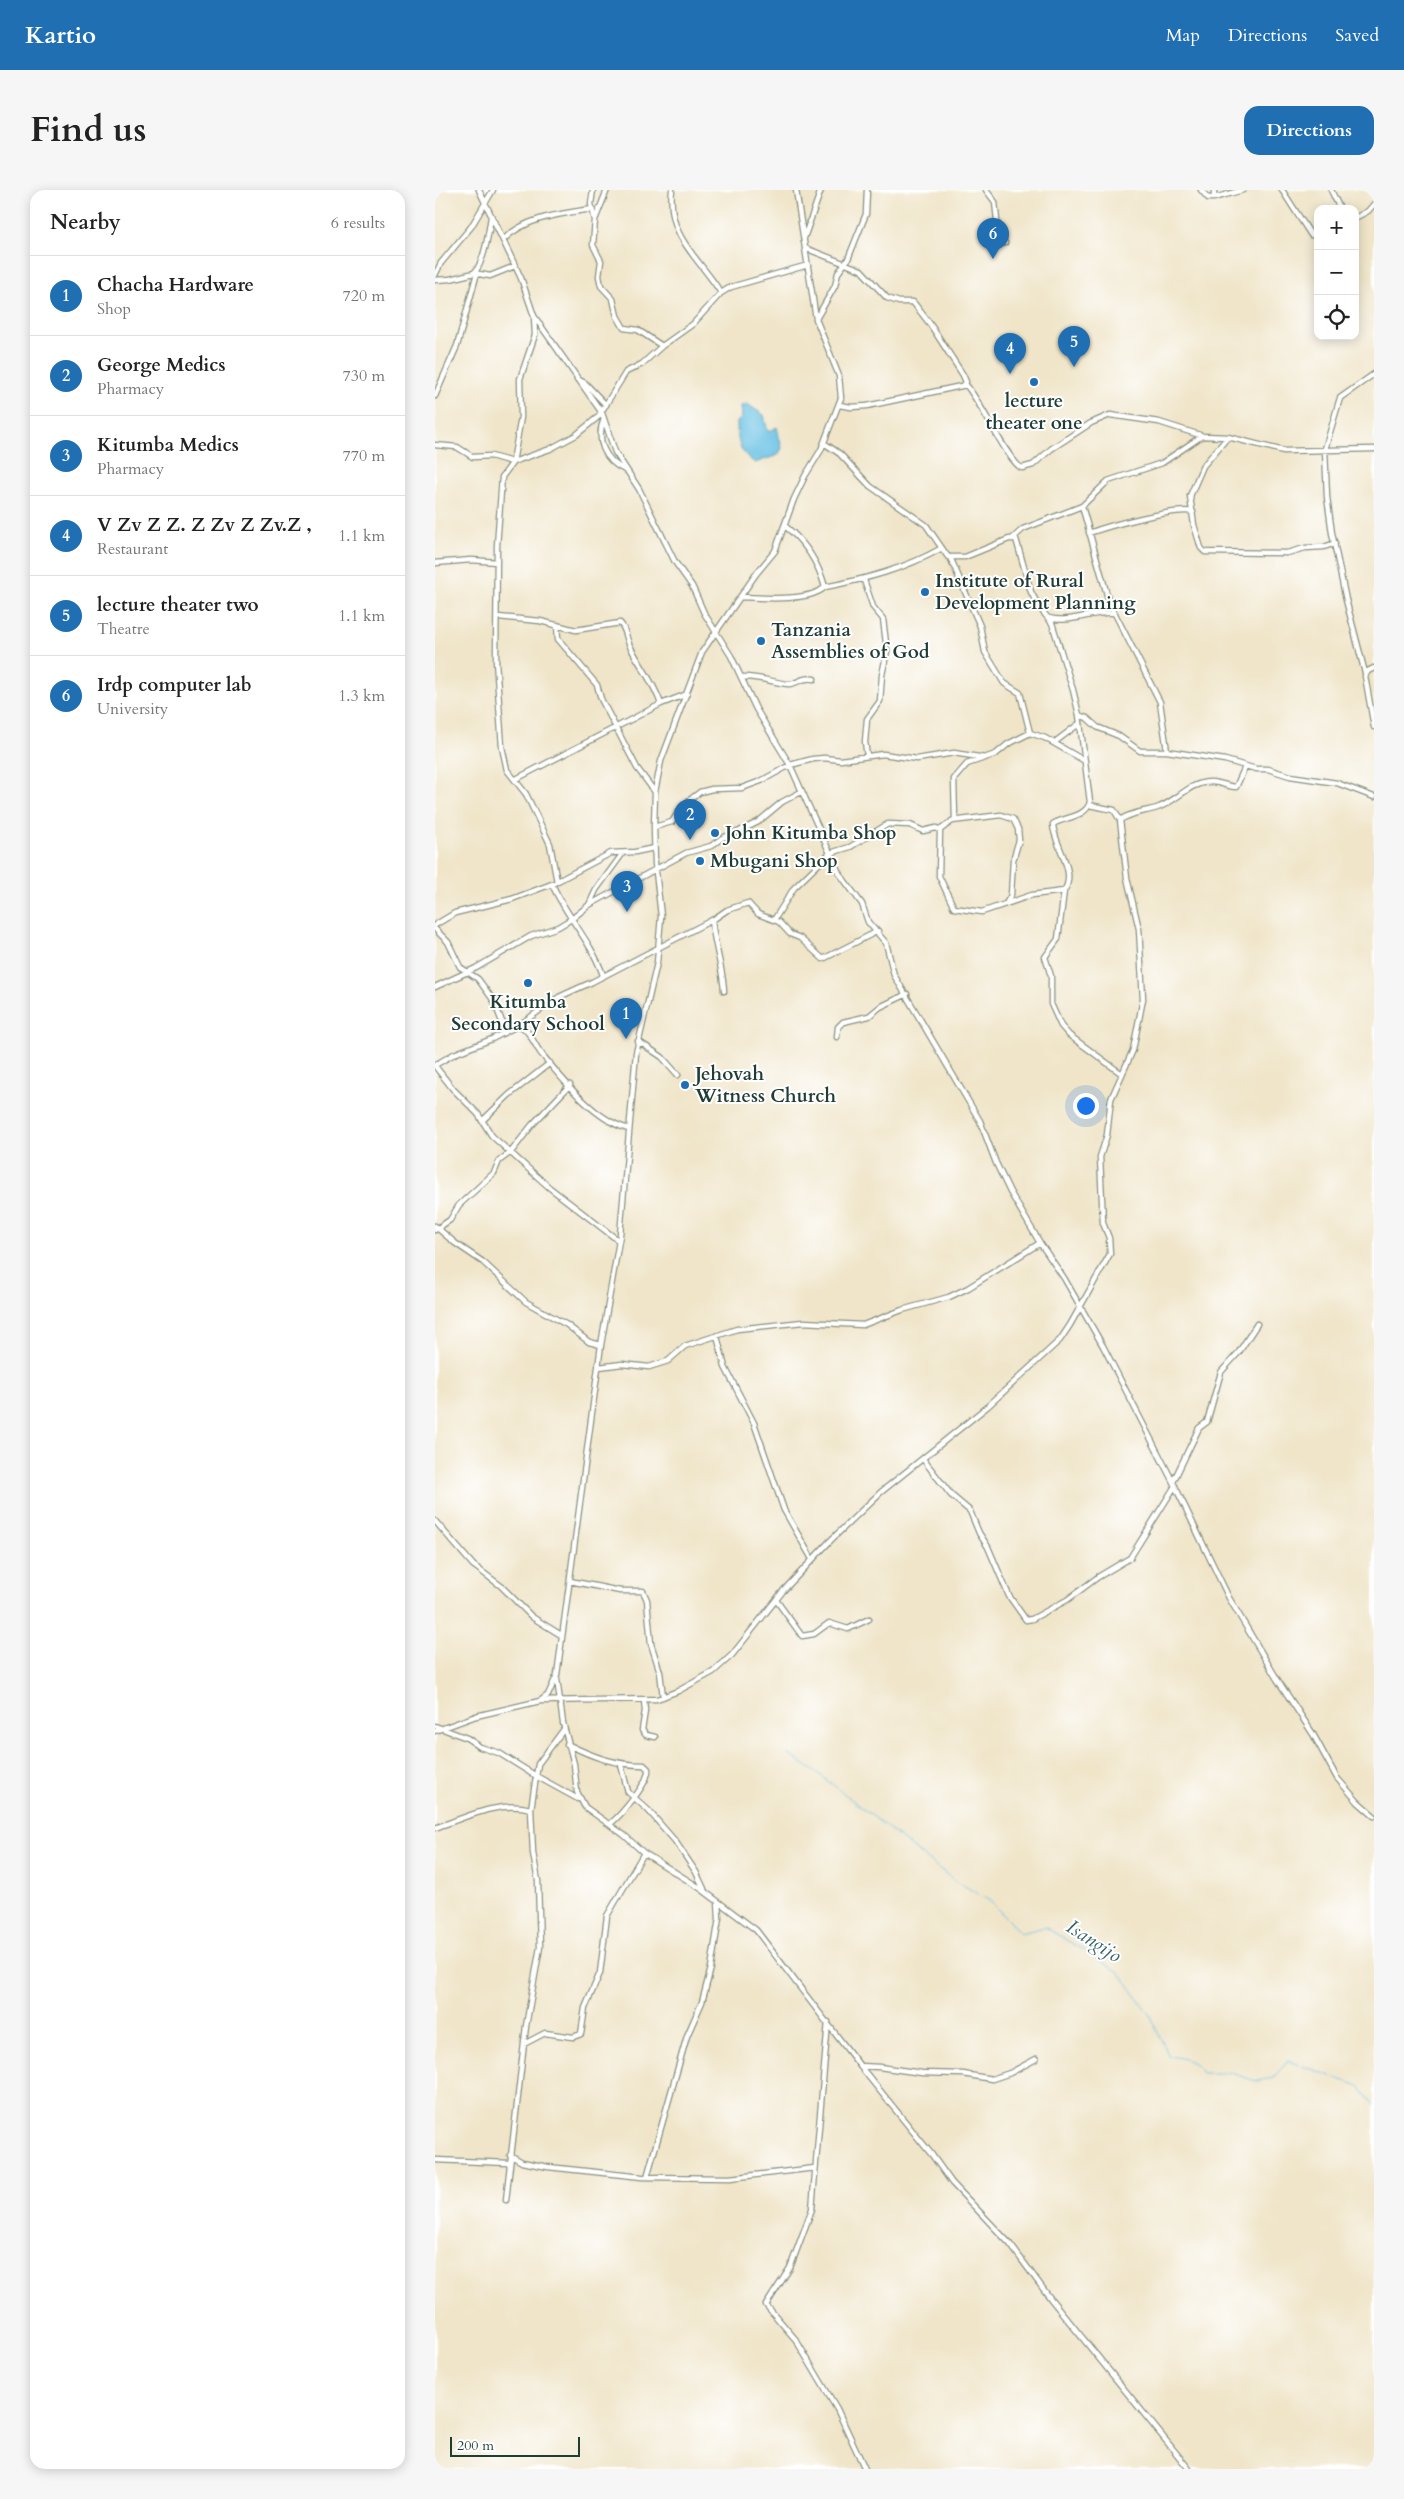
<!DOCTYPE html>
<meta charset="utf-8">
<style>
:root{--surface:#fff;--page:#f6f6f6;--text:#222;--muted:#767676;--line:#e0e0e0;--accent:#1f6fb2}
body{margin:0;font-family:Cardo,serif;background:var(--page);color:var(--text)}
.controls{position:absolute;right:15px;top:15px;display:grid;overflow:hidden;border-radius:10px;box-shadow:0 2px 12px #0003}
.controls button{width:45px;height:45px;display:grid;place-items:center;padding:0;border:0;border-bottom:1px solid var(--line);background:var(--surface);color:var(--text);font:25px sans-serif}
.scale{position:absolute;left:15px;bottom:12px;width:130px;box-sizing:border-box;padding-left:5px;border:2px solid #1f3d34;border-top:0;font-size:14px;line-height:18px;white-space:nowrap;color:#1f3d34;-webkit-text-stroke:4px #fff;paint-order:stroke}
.you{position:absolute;left:650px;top:915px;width:18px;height:18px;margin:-12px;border:4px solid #fff;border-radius:50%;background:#1a73e8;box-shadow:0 0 0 8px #1a73e833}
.badge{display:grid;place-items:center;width:32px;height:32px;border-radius:50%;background:var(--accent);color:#fff;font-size:16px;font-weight:700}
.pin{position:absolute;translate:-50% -41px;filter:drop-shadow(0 1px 2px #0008)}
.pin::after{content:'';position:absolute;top:26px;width:18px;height:15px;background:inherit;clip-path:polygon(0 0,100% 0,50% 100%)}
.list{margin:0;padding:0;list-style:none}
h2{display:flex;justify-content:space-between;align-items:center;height:65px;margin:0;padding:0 20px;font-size:21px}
h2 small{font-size:16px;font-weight:400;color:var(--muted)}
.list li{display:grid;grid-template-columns:32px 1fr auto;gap:15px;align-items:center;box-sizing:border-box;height:80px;padding:0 20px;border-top:1px solid var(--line)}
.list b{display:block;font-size:19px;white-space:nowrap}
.list p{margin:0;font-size:16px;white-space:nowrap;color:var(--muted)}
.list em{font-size:16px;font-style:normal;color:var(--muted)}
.icon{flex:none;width:28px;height:28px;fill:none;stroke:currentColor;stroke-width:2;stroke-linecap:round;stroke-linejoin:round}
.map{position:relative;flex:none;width:939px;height:2279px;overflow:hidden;border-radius:15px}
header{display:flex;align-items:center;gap:30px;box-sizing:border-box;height:70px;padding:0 25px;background:var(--accent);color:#fff}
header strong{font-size:24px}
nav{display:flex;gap:28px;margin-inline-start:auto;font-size:18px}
.intro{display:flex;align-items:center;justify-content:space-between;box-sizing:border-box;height:120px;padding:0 30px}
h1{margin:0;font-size:35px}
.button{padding:12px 22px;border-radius:15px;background:var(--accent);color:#fff;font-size:18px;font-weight:700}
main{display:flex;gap:30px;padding:0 30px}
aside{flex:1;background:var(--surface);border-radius:15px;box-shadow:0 2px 12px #0003}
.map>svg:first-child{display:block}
.water{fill:#65c0e3;stroke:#427e8c}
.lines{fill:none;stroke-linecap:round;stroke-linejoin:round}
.stream{stroke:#65c0e3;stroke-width:1}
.minor-casing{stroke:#88917e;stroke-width:7}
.minor{stroke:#fff;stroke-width:4.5}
.poi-dot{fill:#1f6fb2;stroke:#fff;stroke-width:2}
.labels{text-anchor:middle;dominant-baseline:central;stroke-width:4;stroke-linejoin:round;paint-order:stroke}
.poi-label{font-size:19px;font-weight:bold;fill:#1f3d34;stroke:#fff;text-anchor:start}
.water-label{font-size:20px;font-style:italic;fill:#346469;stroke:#fff}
</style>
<header>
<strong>Kartio</strong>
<nav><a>Map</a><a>Directions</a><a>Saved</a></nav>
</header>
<div class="intro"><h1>Find us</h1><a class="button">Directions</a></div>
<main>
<aside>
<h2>Nearby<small>6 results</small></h2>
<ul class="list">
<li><span class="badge">1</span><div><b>Chacha Hardware</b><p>Shop</p></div><em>720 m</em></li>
<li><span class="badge">2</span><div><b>George Medics</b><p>Pharmacy</p></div><em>730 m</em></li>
<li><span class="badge">3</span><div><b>Kitumba Medics</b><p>Pharmacy</p></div><em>770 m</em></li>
<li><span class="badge">4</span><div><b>V Zv Z Z. Z Zv Z Zv.Z ,</b><p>Restaurant</p></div><em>1.1 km</em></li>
<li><span class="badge">5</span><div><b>lecture theater two</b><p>Theatre</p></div><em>1.1 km</em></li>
<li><span class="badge">6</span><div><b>Irdp computer lab</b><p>University</p></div><em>1.3 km</em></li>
</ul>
</aside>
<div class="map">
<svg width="939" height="2279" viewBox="0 0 939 2279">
<rect width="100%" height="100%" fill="#fff"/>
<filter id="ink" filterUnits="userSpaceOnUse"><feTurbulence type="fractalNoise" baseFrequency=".02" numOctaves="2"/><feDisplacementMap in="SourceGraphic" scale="10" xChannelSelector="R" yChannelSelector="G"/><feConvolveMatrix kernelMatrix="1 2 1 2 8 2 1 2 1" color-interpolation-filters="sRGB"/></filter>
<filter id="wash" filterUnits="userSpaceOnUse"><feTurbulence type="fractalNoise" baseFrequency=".0096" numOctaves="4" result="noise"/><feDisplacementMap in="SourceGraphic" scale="20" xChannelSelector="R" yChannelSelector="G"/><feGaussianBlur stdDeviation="1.12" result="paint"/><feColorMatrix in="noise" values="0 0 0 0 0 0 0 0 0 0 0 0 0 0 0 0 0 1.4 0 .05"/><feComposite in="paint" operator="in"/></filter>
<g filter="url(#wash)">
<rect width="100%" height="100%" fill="#f0e5c9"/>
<!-- water -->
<path class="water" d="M312 214 329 225 333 242 342 237 347 258 343 265 320 273C304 262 302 251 302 232L307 227 306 216Z"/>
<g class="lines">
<!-- stream -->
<path class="stream" d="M353 1564 388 1587 516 1688 555 1711 585 1743 610 1737 684 1782 714 1824 734 1866C750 1868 758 1870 767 1883H796L821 1891 838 1888 853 1871 924 1896 939 1915"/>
</g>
</g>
<g filter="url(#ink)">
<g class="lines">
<defs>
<path id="minor" d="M44 0 86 88 99 126 167 223 180 262 204 299 240 372 257 396 269 423 296 466 321 519 355 575 404 683 427 714 433 732 451 753 459 785 545 931 561 973 575 1002 605 1053 629 1088 668 1156 738 1292 794 1408 842 1489 878 1544 902 1588 923 1612 939 1626
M158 0 156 14 160 30
M172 0 160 30 158 55 166 71 164 86 166 96 178 109 182 126 189 138 203 140 227 156
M237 0C232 48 264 67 286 103
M551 0 560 12 563 39 570 53
M766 0 773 8H779V0
M847 0 876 45
M896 0 905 19
M779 8 808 0
M920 28 933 21 939 14
M369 48 386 0
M68 50C91 27 126 24 157 19
M370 58 426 80 452 108 464 112H478L495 134 528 185 531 192 529 195
M39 83C49 73 54 41 56 26
M0 85 6 73 36 37 58 0
M0 90 15 89 39 83 55 86 80 76
M381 129 400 96 403 83 413 69 431 24 432 0
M142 189 150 193 171 215
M0 206 22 156 42 83
M404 215 416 217 432 216 531 195C545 210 574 274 587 278L598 275 616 259 656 233 675 225 724 232 768 246 793 247 849 261 939 259
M169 229C160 250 170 271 190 280
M793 247 768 276 755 306 759 335 766 358 770 362 852 363 870 358 889 357 900 353
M0 255 22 257 38 267 56 266 77 272
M78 272 86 227 85 189 100 145 99 127
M647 316 674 412 725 512 732 561
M350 336C370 352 383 372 390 397
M654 343C673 336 741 317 758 322
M578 348 588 339 647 316 673 291 727 273 767 246
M515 367 545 436 550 462 569 493 585 503 595 543
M0 373 36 370 62 372
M429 390 438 417 448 429 452 461 447 485 445 511 432 529 430 552 432 566
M306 407C327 408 375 412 390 397 431 389 470 379 507 358
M63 427 105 431 141 440 185 433C192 440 191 450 196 458 206 477 219 493 226 514
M614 428C635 434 657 421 679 423
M122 435 123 449 162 495 166 509 202 578 220 602
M939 478 933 481 930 486 939 537
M930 483 911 410 897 343 892 307 890 259 905 208 939 184
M306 487C323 486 336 492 353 494 362 495 366 486 379 489
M644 525 652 528 662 537 684 546 705 561H732L790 570 821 579H833L855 586 902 593 939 607
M620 552 645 533
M81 589 226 514 252 504
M685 630C697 622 709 622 722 618 741 612 753 593 774 592 783 591 792 597 801 597L810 577
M517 631 566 625 578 629 583 639 584 650 578 670 576 705 572 712
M219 637 237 632 248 615 265 602 277 599 307 598 326 591 355 575 378 569 389 568 406 570 448 564 482 569 519 563 550 568
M505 640 520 629 519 589 532 574 561 564 573 554 595 543 610 548 650 571
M122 692 115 654 91 604 72 580 67 557 61 471 62 356 67 287 78 272 115 259 141 245 163 227 191 182 207 174 227 156 258 134 286 103 296 97 373 75
M117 694C131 726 156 751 168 785
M629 701 623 749 610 767 616 786V814L626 836 634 845 687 884
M154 715 251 663 276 656 287 648 305 641 323 632 347 612 366 602
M277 730C279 755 288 778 289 801
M339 730 359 698 395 663 415 657 453 634 475 635 488 641 501 638 505 640 504 686 519 718 547 722 597 705 629 701C643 681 618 654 618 634 628 627 651 628 655 612L644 525 638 500 617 433 604 417 596 402 581 349H574L530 367H513L491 335 435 296 405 264 389 253
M0 735 20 723 77 709 117 694 176 663 200 662 219 658
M0 739 13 752 25 777 43 789 59 811 67 832 75 839
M0 797 41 778 96 746 123 737 138 728 154 715 161 700 188 663
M84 835C95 841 98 852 105 862 127 889 160 931 194 939
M402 847 403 837 408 832 434 826 445 817 472 804
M203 851 227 867 243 885
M0 875 19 864 57 849 84 835 124 807 157 792 279 729 292 720 313 713 323 724 344 732 355 744 365 748 388 769 443 741
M0 876 18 899 43 924 57 946 115 998 184 1051
M47 931 74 905 115 873
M0 1036 20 1053 48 1072 91 1112 132 1135 154 1152 166 1155
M0 1040 15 1030 24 1015 59 983 64 971 76 962 97 935 135 895
M282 1146 290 1177 319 1233 349 1320 377 1369
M164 1177 187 1174 214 1177 233 1171 250 1156 302 1139 368 1132 428 1135 467 1120 514 1107 533 1098 605 1053
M488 1269 516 1305 535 1321 544 1343 553 1357 574 1406 591 1430 597 1429 632 1410 663 1387 695 1368 740 1296
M738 1292 764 1238 772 1232 786 1182 804 1162 822 1134
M0 1331 38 1375 66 1396 97 1427 126 1445
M135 1391 185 1401H208L212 1410 216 1454 225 1482 228 1507
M341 1410 367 1446 379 1444 394 1433 413 1439 434 1429
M122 1489 128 1533 139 1574 142 1602 150 1617 189 1645 209 1663 265 1698 321 1740 425 1876 497 1965 517 1993 575 2054 615 2108 754 2279
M209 1510 210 1521 207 1540 211 1545 220 1547
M106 1511 222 1509 243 1501 278 1482 297 1465 348 1401 396 1350 446 1302 553 1216 625 1150 635 1135 675 1064 674 1048 668 1033 665 967 672 945 676 909 698 860 708 809 704 739 692 688 685 630 679 620 654 615
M0 1536 32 1548 45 1557 64 1563 101 1586 143 1609
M0 1541 41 1526 105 1511 113 1505 122 1485 166 1155 185 1045 201 863 222 773 226 726 220 673 219 637 220 602 226 571 267 462 321 384 340 361 359 309 370 286 386 260 406 208 404 186 381 129 361 0
M132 1554C158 1567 180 1575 209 1575L213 1579C215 1592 185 1626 175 1634
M186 1575 193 1602 213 1620 240 1651 261 1682 269 1699
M0 1638C29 1628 64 1610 96 1619
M393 1832 377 2019 355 2078 331 2115 361 2150 402 2219 430 2279
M89 1854 110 1843 138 1847 146 1844 150 1818 165 1783 172 1726 209 1663
M425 1876 444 1877 487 1883 528 1884 557 1889 575 1883 601 1869
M75 1965 87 1972 113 1977 207 1987 295 1988 380 1978
M0 1970 74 1973
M212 1987 252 1846 267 1812 276 1778 284 1728 283 1712
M71 2010 91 1836 105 1757 103 1691 98 1663 96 1619 103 1574 129 1539"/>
</defs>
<!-- minor casing -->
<use href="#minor" class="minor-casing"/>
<!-- minor -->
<use href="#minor" class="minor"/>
</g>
</g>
<!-- markers -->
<g class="poi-dot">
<circle cx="599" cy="192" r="5"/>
<circle cx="490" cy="402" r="5"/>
<circle cx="326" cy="451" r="5"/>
<circle cx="280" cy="643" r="5"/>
<circle cx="265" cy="671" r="5"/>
<circle cx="93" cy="793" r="5"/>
<circle cx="250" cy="895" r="5"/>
</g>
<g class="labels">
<!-- poi labels -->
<g class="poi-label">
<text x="599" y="211" text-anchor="middle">lecture<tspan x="599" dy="22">theater one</tspan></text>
<text x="500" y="391">Institute of Rural<tspan x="500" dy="22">Development Planning</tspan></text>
<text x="336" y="440">Tanzania<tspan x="336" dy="22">Assemblies of God</tspan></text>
<text x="290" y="643">John Kitumba Shop</text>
<text x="275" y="671">Mbugani Shop</text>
<text x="93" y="812" text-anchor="middle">Kitumba<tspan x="93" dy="22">Secondary School</tspan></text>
<text x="260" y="884">Jehovah<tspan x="260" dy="22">Witness Church</tspan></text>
</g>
<!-- water labels -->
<g class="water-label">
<text transform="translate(659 1751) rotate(33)">Isangijo</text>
</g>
</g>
</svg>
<div class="controls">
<button>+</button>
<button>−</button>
<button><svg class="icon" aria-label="locate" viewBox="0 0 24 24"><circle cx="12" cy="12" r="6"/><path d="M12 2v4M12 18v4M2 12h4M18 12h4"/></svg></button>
</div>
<div class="scale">200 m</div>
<div class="you"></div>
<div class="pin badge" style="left:191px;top:849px">1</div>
<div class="pin badge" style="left:255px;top:650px">2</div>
<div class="pin badge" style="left:192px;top:722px">3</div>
<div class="pin badge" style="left:575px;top:184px">4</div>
<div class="pin badge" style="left:639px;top:177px">5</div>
<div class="pin badge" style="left:558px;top:69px">6</div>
</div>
</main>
